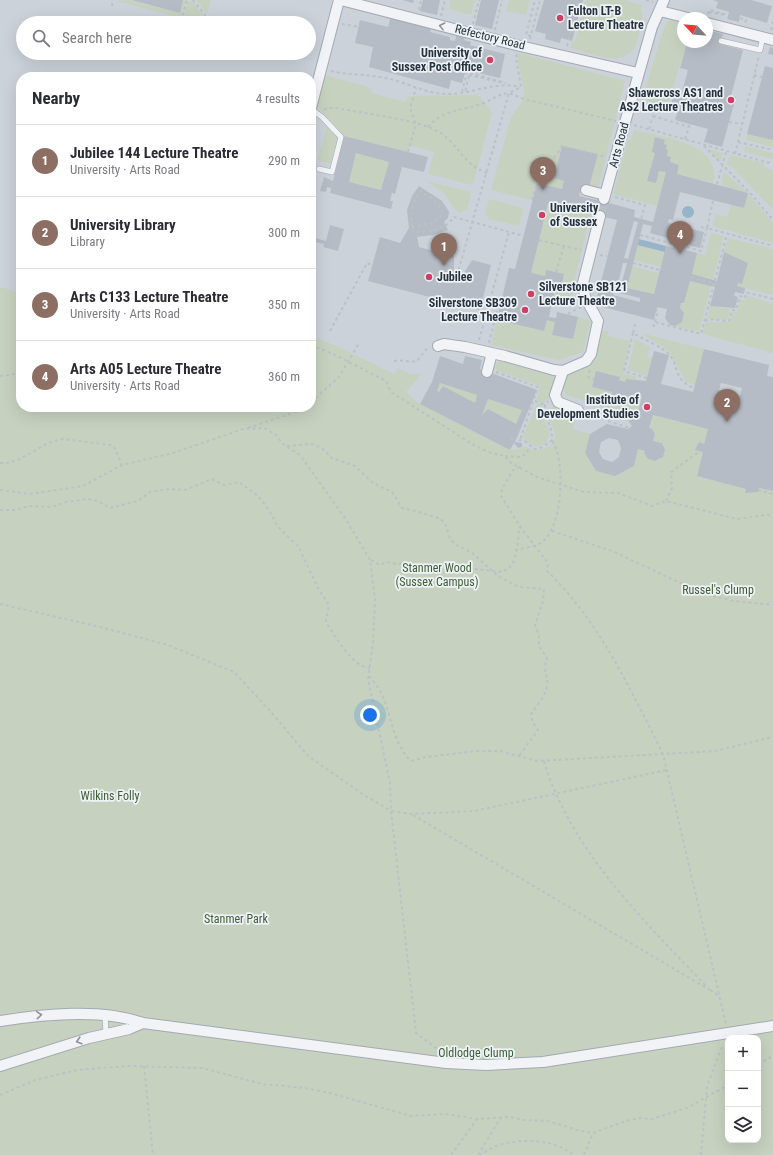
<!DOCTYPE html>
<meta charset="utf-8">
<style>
:root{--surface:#fff;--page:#f2f2f3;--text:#2b2b33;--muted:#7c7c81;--line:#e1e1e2;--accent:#7c3aed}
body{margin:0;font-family:"Roboto Condensed",sans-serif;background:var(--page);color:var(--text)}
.controls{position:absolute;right:12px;bottom:12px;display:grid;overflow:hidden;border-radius:8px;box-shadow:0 4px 16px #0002}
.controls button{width:36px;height:36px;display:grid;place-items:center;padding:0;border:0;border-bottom:1px solid var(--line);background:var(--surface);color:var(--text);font:20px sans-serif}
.compass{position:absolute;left:677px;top:12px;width:36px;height:36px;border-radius:50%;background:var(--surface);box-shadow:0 4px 16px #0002;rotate:296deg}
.you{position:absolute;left:370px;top:715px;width:14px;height:14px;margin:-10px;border:3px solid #fff;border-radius:50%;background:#1a73e8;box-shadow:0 0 0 6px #1a73e833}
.badge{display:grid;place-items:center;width:26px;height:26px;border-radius:50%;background:var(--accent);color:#fff;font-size:13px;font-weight:700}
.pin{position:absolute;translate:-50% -33px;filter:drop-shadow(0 1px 2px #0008)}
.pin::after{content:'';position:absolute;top:21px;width:14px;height:12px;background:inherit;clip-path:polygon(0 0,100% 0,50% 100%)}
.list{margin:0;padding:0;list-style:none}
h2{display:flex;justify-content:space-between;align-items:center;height:52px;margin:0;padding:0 16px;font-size:17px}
h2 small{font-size:13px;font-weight:400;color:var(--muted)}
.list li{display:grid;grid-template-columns:26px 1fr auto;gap:12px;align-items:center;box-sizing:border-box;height:72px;padding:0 16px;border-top:1px solid var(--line)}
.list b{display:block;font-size:15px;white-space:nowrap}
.list p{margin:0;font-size:13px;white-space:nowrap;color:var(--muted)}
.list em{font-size:13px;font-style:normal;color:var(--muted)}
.icon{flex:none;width:22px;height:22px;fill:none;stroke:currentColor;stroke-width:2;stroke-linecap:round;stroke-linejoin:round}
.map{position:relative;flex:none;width:773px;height:1155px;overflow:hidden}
.search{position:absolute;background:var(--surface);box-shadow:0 4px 16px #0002;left:16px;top:16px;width:300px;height:44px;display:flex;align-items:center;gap:10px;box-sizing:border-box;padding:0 14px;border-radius:22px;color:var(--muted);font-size:15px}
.panel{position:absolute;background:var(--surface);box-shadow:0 4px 16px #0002;left:16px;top:72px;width:300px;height:340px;border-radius:16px}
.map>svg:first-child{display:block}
.built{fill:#ccd2da;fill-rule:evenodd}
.green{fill:#c6d2bf;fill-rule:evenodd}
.water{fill:#98b4c9}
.building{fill:#b5bcc5;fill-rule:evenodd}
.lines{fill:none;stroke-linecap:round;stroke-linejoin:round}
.minor-tunnel{stroke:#b9c0c6;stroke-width:10;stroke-dasharray:10 5;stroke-linecap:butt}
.service-casing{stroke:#a3aab2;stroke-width:6}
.minor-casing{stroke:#a3aab2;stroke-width:12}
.path{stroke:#bcc1c6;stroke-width:2;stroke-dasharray:3 3;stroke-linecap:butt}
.service{stroke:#f1f3f6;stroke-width:5}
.minor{stroke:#f1f3f6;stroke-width:10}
.minor-bridge-casing{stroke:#a3aab2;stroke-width:12;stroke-linecap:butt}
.minor-bridge{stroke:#f1f3f6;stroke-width:10}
.oneway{stroke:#8c929a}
.poi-dot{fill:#d03f63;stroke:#edf2f5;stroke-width:1.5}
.labels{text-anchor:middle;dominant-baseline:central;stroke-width:3.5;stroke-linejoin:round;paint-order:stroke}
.poi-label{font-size:12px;font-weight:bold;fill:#27323f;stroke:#edf2f5;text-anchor:start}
.street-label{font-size:12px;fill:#27323f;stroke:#edf2f5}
.park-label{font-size:12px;fill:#3f5b34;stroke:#edf2f5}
</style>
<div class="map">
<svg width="773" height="1155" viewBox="0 0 773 1155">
<rect width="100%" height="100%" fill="#dee3e8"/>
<!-- built -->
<path class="built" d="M0 0H773V523L514 461 311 353V77H21V390L0 394ZM683 18H707V42H683ZM23 23H309V53H23Z"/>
<!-- green -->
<path class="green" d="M130 0 179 13 183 0H186L181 18 116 1Z
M196 0H211L207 13H206Z
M451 0H475L471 15 449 9Z
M509 0H530L526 15 506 11Z
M586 0H624L642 5 641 11 643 15C640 26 639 46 630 53 616 66 587 52 570 48L572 41H575Z
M188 1 193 2 203 15 201 23 183 18Z
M672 20 683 22V42H687L669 100C662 111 648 104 644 94L663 30 667 22Z
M519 53 625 81 598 189 589 187 597 154 562 146 554 178 564 181 562 189 537 183 532 200 491 190 511 117 524 99V92L517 57Z
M325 75 372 88 371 93 406 102 408 96 478 95 492 112 473 185 428 174 434 152 410 145 408 152 344 136 317 106Z
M327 126 338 137 330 164 317 160Z
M634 130C661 137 724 143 713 183L677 174 679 165 670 162 671 157 667 156 668 150 666 149 667 145 664 144 665 140 656 137 652 151 655 153 648 180 656 183 659 171 666 172 657 206 613 194 628 140H631Z
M747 134 773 140V147L746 140Z
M745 146 773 153V159L744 152Z
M708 149 723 153 720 162Z
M356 153 389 162 381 190 349 182Z
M730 155 764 163V167L773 170V210L733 168 726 164Z
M724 172 748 193 773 223V243L712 226 716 214 727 217 731 205 744 208 748 193 721 185Z
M426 181 471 192 467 210 463 209 462 213 456 211 443 192Z
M489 199 523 208 519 226 488 219 489 216 485 215Z
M548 203 591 213 570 300 562 303 552 301 554 292 560 293 546 270 545 276 531 273Z
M711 233 724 236 713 280 692 274 697 253 705 255Z
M728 238 773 249V295L737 286 738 283 742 284 747 263 724 252Z
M637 245 665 252 661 267 634 260Z
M632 266 659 273 654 294 627 288Z
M690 281 711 286 699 332 675 326 682 322 684 313 680 308 681 303H684Z
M0 287 21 293V407H311V336L339 347 394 374 398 368 411 374H422L406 392 420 404 510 450 519 449 526 446C537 454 555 449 555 435 554 428 550 422 548 416L553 406 577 415 573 429 590 434 585 453 596 471 615 476 634 466 638 449 645 451 644 453 648 459 655 461 663 457 665 450 662 443 653 441 655 434 652 429 649 428 653 415 708 429 704 444 699 442 696 450 703 452 697 476 746 489 759 488 773 491V1155H0ZM728 1038H758V1140H728Z
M747 296 773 303V353L702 334 706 322H730L733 311 737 312 740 299 745 300Z
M710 306 730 309 728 320 707 319Z
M578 317 591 321 583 352 559 360 491 345 497 320 544 331 547 320 555 322 552 335 573 339Z
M602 331H608V336L630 341 623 373 637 377 635 381 626 379 625 382 619 380V377L596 371 592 386 612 392 611 395 622 398 623 395 632 397 633 394 642 396 636 419 631 417 629 422 610 416 611 410 566 395C555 376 579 366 593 360Z
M641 333 704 349 695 385 686 382 669 351Z
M635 339 650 347 647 356 652 358 647 376 628 370Z
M499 361H504L552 375 555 378C555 389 551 398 542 404L536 400 540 386 494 369Z
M440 383 477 395 475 403 443 386 439 392 437 391Z
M488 399 522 410 516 424 488 409 482 415Z
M537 403 542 405V415L550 433 546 443 537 447 530 444 522 438Z"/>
<!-- water -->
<path class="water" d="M682 212a6 6 0 1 1 12 0a6 6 0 1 1-12 0Z
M639 239 666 246 665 252 637 245Z"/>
<!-- building -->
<path class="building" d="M132 0H183L180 13Z
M402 0H414L413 3Z
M423 0H440L437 15 420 11Z
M481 0H499L492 29 475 25Z
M544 0H583L572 41 561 38 560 43 545 39 546 34 535 31Z
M713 0H751L772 6 767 23 740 15 739 22 727 19 729 12 716 8 718 2Z
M391 16 432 26 430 32 450 37V40L455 41 457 33 465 35 464 40 471 42 470 45 505 54 500 78 466 70 462 83 451 80 449 89 369 67 373 47 355 43 360 20 388 27Z
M707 30 723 34 720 44 743 50 731 96 736 97 722 147 704 142 708 129 675 120 678 111 670 109 674 94 681 96 688 70 680 68 687 43 695 45 696 42H707Z
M770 47 773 48V55L768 54Z
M765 66 773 68V140L747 134Z
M344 136 428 157 424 172 402 167 395 194 392 193 390 201H393L391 209 330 193 331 188 327 187 326 192 320 191 324 177 333 181ZM356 153 389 162 381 190 349 182Z
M655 137 665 140 664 144 667 145 666 149 668 150 667 156 671 157 670 162 679 165 677 174 748 193 744 208 680 192 673 220 669 219 668 223 704 232 700 248 688 245 686 250 697 253 692 274 717 281 724 252 748 263 742 284 738 283 737 286 745 288 744 294 735 292 734 296 738 297 735 308 710 306 715 287 690 281 684 303H681L680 308 684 313 682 322 675 326 670 325 665 318 667 309 657 307 654 320 595 305 617 220 548 203 531 273 545 276 546 270 564 274 560 293 554 292 549 317 556 318 557 312 578 317 573 339 552 335 555 322 547 320 544 331 497 320 509 268 515 269 537 183 562 189 564 181 554 178 562 146 598 154 589 187 582 185 579 196 597 200 598 198 610 201 609 203 635 210 634 217 653 222 666 172 659 171 656 183 647 181 655 153 652 152ZM634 221 638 222 628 259 624 258ZM643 224 652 226 650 233 675 240 673 248 666 246 654 294 627 288ZM623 263H627L619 293 640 298V302L613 295 614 292H616Z
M419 186 442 201 449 212 448 218 444 222 448 230 433 235 417 237 419 247 454 256V271L464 273 472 260 491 265 480 310 368 281 380 237 400 243 409 228 407 210 412 196Z
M330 225 344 229 338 251 323 247 324 244 311 241V237L326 241Z
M704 349 769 365 767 376 773 377V491L759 488 758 492 745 493 746 489 697 476 703 452 695 450 699 442 704 444 708 429 653 415 649 428 652 429 655 434 653 441 662 443 665 450 663 457 655 461 648 459 644 453 645 451 638 449 634 466 615 476 596 471 585 453 590 434 607 424 628 429 632 426 629 422 631 417 636 419 642 396 633 394 632 397 623 395 622 398 611 395 612 392 592 387 596 371 620 377 619 380 625 382 626 379 646 381 654 351 669 355 661 384 693 392ZM721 383 742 388 740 396 719 390ZM609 438 618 440 621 448 619 457 612 462 603 459 599 452 601 442Z
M440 356 463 364 465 356 482 360 480 369 537 390 515 442 522 443V447L518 448 514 443 510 450 420 404 432 382ZM440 383 477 395 475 403 443 386 439 392 437 391ZM488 399 522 410 516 424 488 409 482 415Z"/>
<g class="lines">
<!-- minor-tunnel -->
<path class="minor-tunnel" d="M600 216 604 199"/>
<defs>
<path id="service" d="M721 41 760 50 763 37
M311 109 322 117 341 137 332 172 319 169
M105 1015 106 1034"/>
<path id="minor" d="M341 0 520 46 638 73
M660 11 688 18
M707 23 773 40
M311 108 339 0
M628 112 652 27 664 0
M586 190 605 195
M604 199 622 133
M438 346 444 344 465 347 505 356 554 370 563 371 586 361 591 354 598 321 585 297 583 283 600 216
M563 371 555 395 558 402 578 410
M487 372 492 353
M0 1021C44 1014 101 1008 143 1023L446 1063 486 1065 543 1062 773 1026
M0 1066 89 1038 129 1029 143 1023"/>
</defs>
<!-- service casing -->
<use href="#service" class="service-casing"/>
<!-- minor casing -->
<use href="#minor" class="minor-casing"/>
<!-- path -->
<path class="path" d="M193 0 205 15 203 23
M646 0 653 2
M112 6 113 0
M419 10 421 0
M709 12 725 15
M708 14 709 10 728 15
M441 16 445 0
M740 18 746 20 745 24
M181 21 187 0
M342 24 359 27
M473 24 479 0
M495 30 502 0
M771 30 773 22
M531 36 526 35 535 0
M530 39 540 0
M567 46 579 0
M517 54 516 57 521 87 509 93 524 99 616 121
M331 71C347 75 363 74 380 77 403 80 424 94 448 94 473 94 495 81 520 87
M465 72 469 75 465 92
M469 75 504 83
M754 75 762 77
M462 92 467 72 506 83
M641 102 656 107 649 129
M324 110 327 108H337C364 114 417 119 439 132 459 144 461 163 487 173
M653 116 689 127
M729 122 742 124
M634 125 773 164
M428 127C443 109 463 111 484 103 493 99 499 94 509 93L458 272
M685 139 690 124
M738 142 773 150
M704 146 752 195 773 220
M408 152 416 124 410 108 416 88
M735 154 759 56
M717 184 726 152
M615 197 645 205 641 219
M532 200 537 183 562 146 606 157
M713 201 707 228 773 246
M412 227 433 223 442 215C444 204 429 197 421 191 410 204 410 217 413 232 429 232 444 231 454 217L524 236
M640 235 674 244
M539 240 581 250
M687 247 701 251 707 228 701 227
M600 255 607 256
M633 263 660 270
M556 272 564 246
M691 277 716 284
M741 291 773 299
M568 314 581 307
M705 321 709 319 729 321 732 310H736L740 296 745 298 746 292
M655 322 658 311 656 310
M635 324 633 333C643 339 662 347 669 354 679 365 673 380 694 388
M653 327 655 322 701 334 727 234
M330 331 367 263 372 265
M633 333 624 371 647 378
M479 340 509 232
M489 343 499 303 490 300
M311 345 333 354 386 381 391 392 472 444 488 452 505 456 511 463 537 477 584 492 618 493 652 506 666 501 737 519 773 514
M394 361C403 359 409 363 417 361L428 347
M590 370 588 377 594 379
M496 372 538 387 520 440
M0 376 21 373
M535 401 545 405
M311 402 339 377 359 343
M608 421 630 428
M248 428 298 411 305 407
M512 437V441L515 443 520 440C535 442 529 459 552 440 553 428 545 420 545 405L548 401
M287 446 312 444 322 448 332 458 355 466 373 483 392 492 402 508 416 511 441 519 446 526 450 539 456 545 471 552 498 576 519 587 544 589 543 601 535 625 539 635V646L547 658C542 674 549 675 547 686 545 698 536 705 531 715L533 723 538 730 519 756
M505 456 522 457 530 448
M0 463H7L20 459 48 443 62 439 111 445 114 447 122 465
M520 467 513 470 502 489 501 496 519 525 548 563 547 571C600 622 630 689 663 754L715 751 773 737
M0 490 30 494 83 486 122 465 173 453 243 429 264 428 276 435 283 444 300 455 347 521 370 560 375 599 373 643 368 679 390 783 391 811 412 814 474 811 667 770
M758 490 773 494
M666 501 672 488 671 472 700 451
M0 510H16L29 506 52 507 66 502 88 499 98 501 110 508 138 501 150 492 169 489 185 490 212 479 224 485 239 482 258 496 269 510 278 527 298 546 318 588 329 605 326 620 328 626C338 640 353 667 370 668
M552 531 612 551 704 594 734 601 773 605
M515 550C523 548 536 547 542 542 563 526 566 462 552 440
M371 560 380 565 387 562C395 564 399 564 407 563 417 563 429 568 438 573L465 568 503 572C505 570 509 568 511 566 517 558 519 536 519 527
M0 604 96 626 168 645 234 672 271 712 308 756 364 795 391 811 416 1033 436 1048 437 1052
M369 676C394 701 387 738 411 761L426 757 478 751H500L537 761 663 754 726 1024
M544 761C570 850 645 922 707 987
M413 815 710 990
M710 990 719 996
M758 1064 773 1056
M144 1066 153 1155
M0 1095 35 1080 77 1070 127 1066 202 1068 262 1084 305 1088 330 1093 411 1116 445 1114 477 1119 510 1117 524 1120 548 1121 581 1131 593 1133 626 1121 640 1118 652 1119 687 1108 728 1085
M451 1155 477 1119
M478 1155 501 1117
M479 1155C486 1152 492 1147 499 1145 522 1138 554 1139 573 1155
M584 1155 593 1133
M701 1155 707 1086 723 1044"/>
<!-- service -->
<use href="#service" class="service"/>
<!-- minor -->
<use href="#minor" class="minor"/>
<defs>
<path id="minor-bridge" d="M622 133 628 112"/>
</defs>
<!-- minor-bridge casing -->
<use href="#minor-bridge" class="minor-bridge-casing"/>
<!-- minor-bridge -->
<use href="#minor-bridge" class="minor-bridge"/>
</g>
<!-- one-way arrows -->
<defs><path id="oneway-chevron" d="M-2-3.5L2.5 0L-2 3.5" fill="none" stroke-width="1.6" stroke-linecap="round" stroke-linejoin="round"/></defs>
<g class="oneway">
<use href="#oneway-chevron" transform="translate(442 26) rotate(-166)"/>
<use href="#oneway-chevron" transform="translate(39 1015) rotate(-5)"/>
<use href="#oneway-chevron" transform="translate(79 1041) rotate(163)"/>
</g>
<!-- markers -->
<g class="poi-dot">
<circle cx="560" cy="18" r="4"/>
<circle cx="490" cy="60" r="4"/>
<circle cx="731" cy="100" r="4"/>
<circle cx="542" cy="215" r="4"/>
<circle cx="429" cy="277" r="4"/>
<circle cx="531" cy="294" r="4"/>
<circle cx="525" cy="310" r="4"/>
<circle cx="647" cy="407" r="4"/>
</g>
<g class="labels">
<!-- poi labels -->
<g class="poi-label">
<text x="568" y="11">Fulton LT-B<tspan x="568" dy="14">Lecture Theatre</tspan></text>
<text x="482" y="53" text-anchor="end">University of<tspan x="482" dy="14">Sussex Post Office</tspan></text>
<text x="723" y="93" text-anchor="end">Shawcross AS1 and<tspan x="723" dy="14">AS2 Lecture Theatres</tspan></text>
<text x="550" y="208">University<tspan x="550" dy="14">of Sussex</tspan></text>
<text x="437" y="277">Jubilee</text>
<text x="539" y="287">Silverstone SB121<tspan x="539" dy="14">Lecture Theatre</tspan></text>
<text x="517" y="303" text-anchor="end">Silverstone SB309<tspan x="517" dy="14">Lecture Theatre</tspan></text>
<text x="639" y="400" text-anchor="end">Institute of<tspan x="639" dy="14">Development Studies</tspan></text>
</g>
<!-- street labels -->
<g class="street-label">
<text transform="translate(490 37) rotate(14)">Refectory Road</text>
<text transform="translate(619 145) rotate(-75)">Arts Road</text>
</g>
<!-- park labels -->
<g class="park-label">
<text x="437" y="568">Stanmer Wood<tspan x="437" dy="14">(Sussex Campus)</tspan></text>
<text x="718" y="590">Russel's Clump</text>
<text x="110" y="796">Wilkins Folly</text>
<text x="236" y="919">Stanmer Park</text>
<text x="476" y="1053">Oldlodge Clump</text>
</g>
</g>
</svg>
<div class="controls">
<button>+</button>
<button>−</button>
<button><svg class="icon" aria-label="layers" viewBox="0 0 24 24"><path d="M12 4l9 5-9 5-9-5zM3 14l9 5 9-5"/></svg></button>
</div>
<svg class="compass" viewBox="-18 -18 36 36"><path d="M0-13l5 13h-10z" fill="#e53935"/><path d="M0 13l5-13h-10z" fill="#7c7c81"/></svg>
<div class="you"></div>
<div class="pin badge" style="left:444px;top:266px;background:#8d6e63">1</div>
<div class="pin badge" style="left:727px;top:422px;background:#8d6e63">2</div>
<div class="pin badge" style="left:543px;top:190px;background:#8d6e63">3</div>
<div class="pin badge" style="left:680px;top:254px;background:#8d6e63">4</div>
<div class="search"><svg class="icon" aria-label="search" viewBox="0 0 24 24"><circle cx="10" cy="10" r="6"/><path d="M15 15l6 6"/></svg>Search here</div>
<section class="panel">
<h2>Nearby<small>4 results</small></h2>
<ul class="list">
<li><span class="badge" style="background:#8d6e63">1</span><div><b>Jubilee 144 Lecture Theatre</b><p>University · Arts Road</p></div><em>290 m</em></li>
<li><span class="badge" style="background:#8d6e63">2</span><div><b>University Library</b><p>Library</p></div><em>300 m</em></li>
<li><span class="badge" style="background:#8d6e63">3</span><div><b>Arts C133 Lecture Theatre</b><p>University · Arts Road</p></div><em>350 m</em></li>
<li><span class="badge" style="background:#8d6e63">4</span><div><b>Arts A05 Lecture Theatre</b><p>University · Arts Road</p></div><em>360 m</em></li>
</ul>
</section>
</div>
